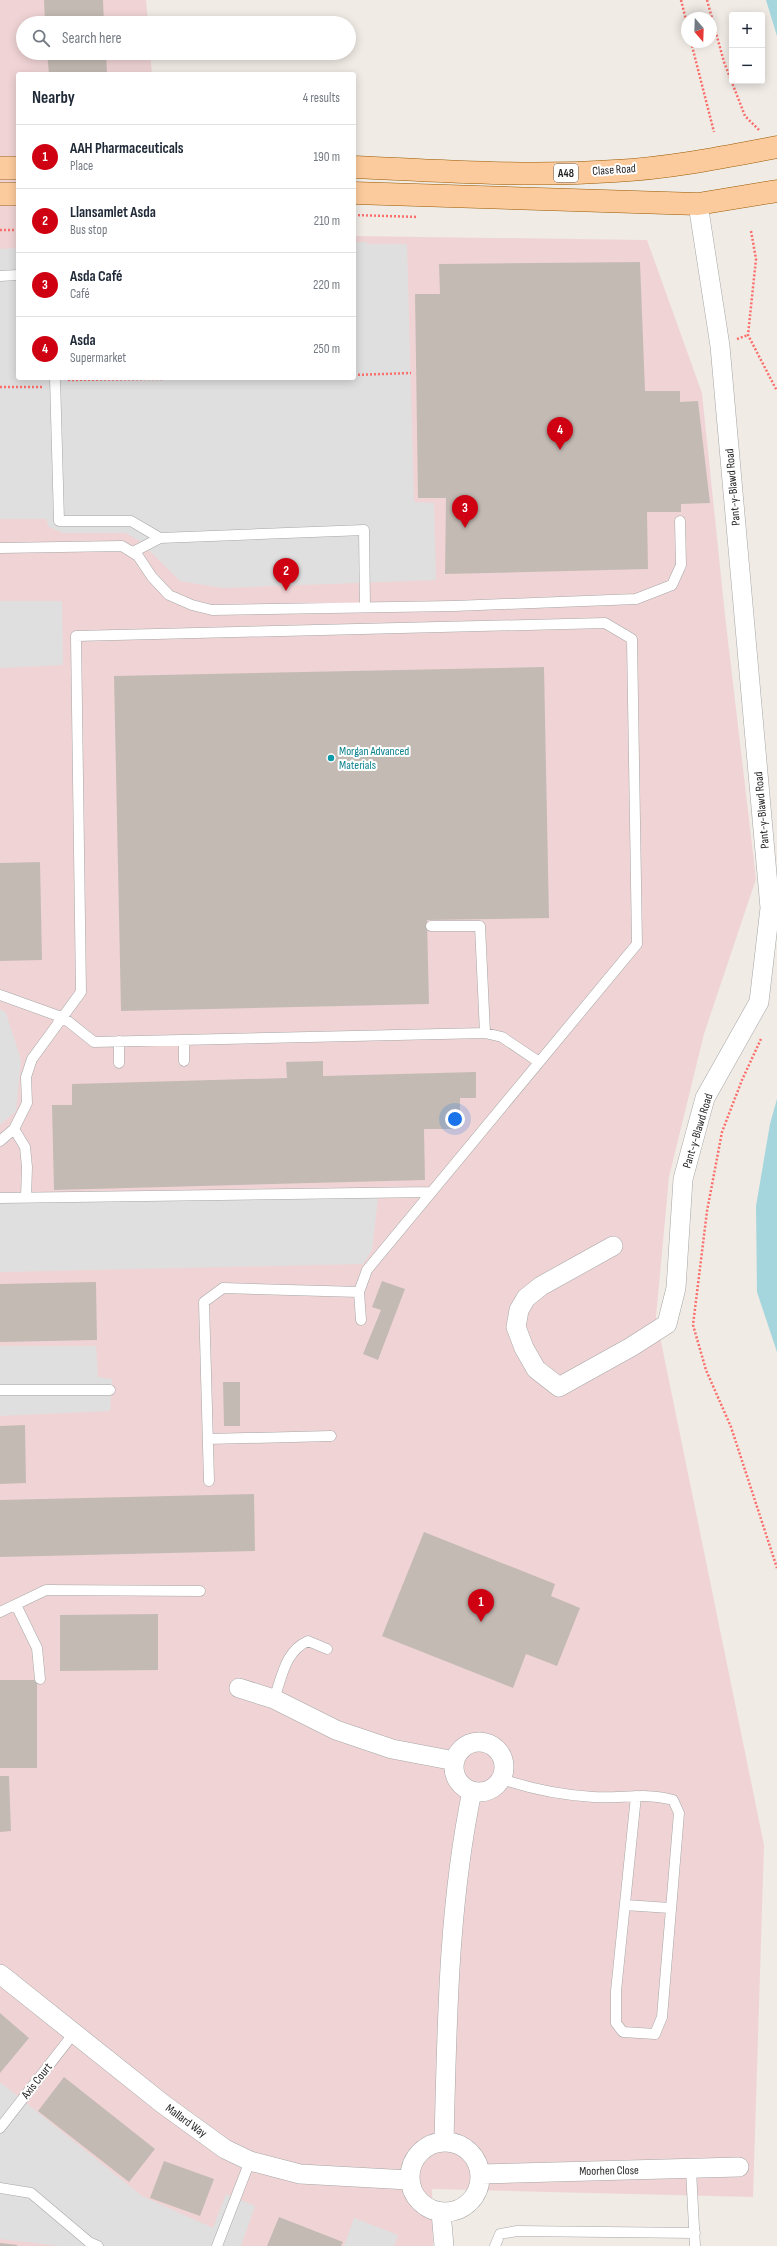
<!DOCTYPE html>
<meta charset="utf-8">
<style>
:root{--surface:#fff;--page:#f2f2f3;--text:#1f2937;--muted:#747a83;--line:#e0e1e3;--accent:#ce0011}
body{margin:0;font-family:"Sofia Sans Condensed",sans-serif;background:var(--page);color:var(--text)}
.controls{position:absolute;right:12px;top:12px;display:grid;overflow:hidden;border-radius:4px;box-shadow:0 2px 10px #0003}
.controls button{width:36px;height:36px;display:grid;place-items:center;padding:0;border:0;border-bottom:1px solid var(--line);background:var(--surface);color:var(--text);font:20px sans-serif}
.compass{position:absolute;left:681px;top:12px;width:36px;height:36px;border-radius:50%;background:var(--surface);box-shadow:0 2px 10px #0003;rotate:161deg}
.you{position:absolute;left:455px;top:1119px;width:14px;height:14px;margin:-10px;border:3px solid #fff;border-radius:50%;background:#1a73e8;box-shadow:0 0 0 6px #1a73e833}
.badge{display:grid;place-items:center;width:26px;height:26px;border-radius:50%;background:var(--accent);color:#fff;font-size:13px;font-weight:700}
.pin{position:absolute;translate:-50% -33px;filter:drop-shadow(0 1px 2px #0008)}
.pin::after{content:'';position:absolute;top:21px;width:14px;height:12px;background:inherit;clip-path:polygon(0 0,100% 0,50% 100%)}
.list{margin:0;padding:0;list-style:none}
h2{display:flex;justify-content:space-between;align-items:center;height:52px;margin:0;padding:0 16px;font-size:17px}
h2 small{font-size:13px;font-weight:400;color:var(--muted)}
.list li{display:grid;grid-template-columns:26px 1fr auto;gap:12px;align-items:center;box-sizing:border-box;height:64px;padding:0 16px;border-top:1px solid var(--line)}
.list b{display:block;font-size:15px;white-space:nowrap}
.list p{margin:0;font-size:13px;white-space:nowrap;color:var(--muted)}
.list em{font-size:13px;font-style:normal;color:var(--muted)}
.icon{flex:none;width:22px;height:22px;fill:none;stroke:currentColor;stroke-width:2;stroke-linecap:round;stroke-linejoin:round}
.map{position:relative;flex:none;width:777px;height:2246px;overflow:hidden}
.search{position:absolute;background:var(--surface);box-shadow:0 2px 10px #0003;left:16px;top:16px;width:340px;height:44px;display:flex;align-items:center;gap:10px;box-sizing:border-box;padding:0 14px;border-radius:22px;color:var(--muted);font-size:15px}
.panel{position:absolute;background:var(--surface);box-shadow:0 2px 10px #0003;left:16px;top:72px;width:340px;height:308px;border-radius:4px}
.map>svg:first-child{display:block}
.commercial{fill:#f0d4d5}
.parking{fill:#dfdfdf}
.water{fill:#a5d5dd}
.building{fill:#c4bab4}
.lines{fill:none;stroke-linecap:round;stroke-linejoin:round}
.service-casing{stroke:#a6a6a6;stroke-width:11}
.minor-casing{stroke:#a6a6a6;stroke-width:20}
.primary-casing{stroke:#9a5a00;stroke-width:23}
.path{stroke:#fa6e6b;stroke-width:2.5;stroke-dasharray:2 2;stroke-linecap:butt}
.service{stroke:#fff;stroke-width:10}
.minor{stroke:#fff;stroke-width:19}
.primary{stroke:#fccb9d;stroke-width:22}
.culture-dot{fill:#0f9aa8;stroke:#fff;stroke-width:1.5}
.labels{text-anchor:middle;dominant-baseline:central;stroke-width:4;stroke-linejoin:round;paint-order:stroke}
.shield{fill:#fff;stroke:#626262;stroke-width:1}
.shield-label{font-size:11px;font-weight:bold;fill:#1f1f1f}
.street-label{font-size:12px;fill:#1f1f1f;stroke:#fff}
.culture-label{font-size:12px;fill:#0d838f;stroke:#fff;text-anchor:start}
</style>
<div class="map">
<svg width="777" height="2246" viewBox="0 0 777 2246">
<rect width="100%" height="100%" fill="#f0ebe5"/>
<!-- commercial -->
<path class="commercial" d="M0 0H146L148 23H23V53H150L152 74H18V378H354V236L647 240 702 393 725 615 756 879 704 1034 669 1177 656 1317 764 1845 753 2197 432 2189 433 2246H0Z"/>
<!-- parking -->
<path class="parking" d="M354 242H367V244H407L414 502 434 503 436 580 223 588 180 581 141 542 126 533H63L49 527 46 519H0V249L18 248V378H354Z
M0 601H62L63 665 0 668Z
M0 1009 6 1013 21 1060 16 1111 0 1125Z
M378 1198 372 1250 363 1264 0 1272V1203Z
M0 1346H96L98 1377 112 1379 110 1411 0 1416Z
M0 2082 142 2196 213 2228 226 2194 255 2206 241 2246H61L0 2239Z
M354 2218 398 2235 394 2246H344Z"/>
<!-- water -->
<path class="water" d="M766 0H777V36Z
M777 1099V1352L757 1292 756 1206 770 1124Z"/>
<!-- building -->
<path class="building" d="M44 0H103L104 23H45Z
M47 53H106L107 74H49Z
M640 262 645 391H680V402L698 401 710 503 681 504V512H647L648 569 445 574 446 498H418L415 294H440L439 264Z
M544 667 549 918 427 920 429 1004 121 1011 114 676Z
M40 862 42 960 0 961V863Z
M323 1061V1076L476 1072V1098H460V1121H452L453 1129H424L425 1180 54 1190 52 1105H72V1084L287 1078 286 1062Z
M382 1281 405 1289 378 1360 363 1354 381 1310 372 1307Z
M96 1282 97 1340 0 1342V1284Z
M223 1382H240V1426H224Z
M25 1425 26 1483 0 1484V1426Z
M254 1494 255 1551 0 1557V1500Z
M424 1532 555 1584 551 1596 580 1608 557 1666 526 1654 513 1688 382 1636Z
M158 1614V1670L60 1671V1615Z
M0 1680H37V1768H0Z
M0 1776H9L11 1831 0 1832Z
M0 2013 29 2038 0 2073Z
M64 2077 155 2149 129 2182 38 2111Z
M164 2161 214 2179 200 2216 150 2198Z
M279 2217 343 2242 341 2246H267Z
M0 2243 18 2245 17 2246H0Z"/>
<g class="lines">
<defs>
<path id="service" d="M0 276 18 275
M55 378 59 521H131L160 538
M0 548 122 546 138 556 152 577 169 595 192 605 212 610 454 606 636 599 672 585 681 565 680 521
M133 552 160 538 364 530 365 607
M431 926H480L485 1033
M0 995 64 1018 94 1042 485 1033 502 1037 539 1062
M184 1040V1061
M119 1041V1063
M14 1129 25 1147 27 1167 26 1197
M0 1141 14 1129 27 1103 26 1077 32 1059 81 992 76 636 605 623 632 639 637 944 367 1270 359 1292 361 1320
M0 1198 431 1192
M0 1390H110
M208 1439 331 1436
M209 1481 204 1302 223 1288 359 1292
M16 1605 37 1648 40 1679
M0 1612 46 1590 200 1591
M274 1699C282 1677 285 1651 308 1641L327 1649
M502 1779C531 1789 562 1795 593 1797 620 1799 646 1792 673 1800L679 1813 662 2017 655 2034 623 2032 616 2023V1991L636 1796
M625 1905 670 1908
M0 2128 74 2033
M691 2170 695 2246
M0 2188 31 2193 89 2242 98 2246
M217 2246 250 2161
M495 2246 500 2234 517 2231 695 2233"/>
<path id="minor" d="M613 1246 541 1286 526 1298 519 1310 516 1327 524 1348 536 1369 559 1387 631 1347 667 1324 676 1288 683 1179 705 1098 759 1002 770 908 720 346 698 204
M239 1688 274 1699 336 1730 392 1749 455 1761
M454 1767a25 25 0 1 1 50 0a25 25 0 1 1-50 0Z
M0 1974 163 2104 225 2149 250 2161 300 2174 409 2180
M444 2142C447 2024 448 1907 472 1791
M410 2177a35 35 0 1 1 70 0a35 35 0 1 1-70 0Z
M480 2174 739 2167
M441 2212 444 2246"/>
<path id="primary" d="M354 167C441 171 528 177 615 171 670 168 724 157 777 147
M0 168H18
M354 193 698 204 777 191
M0 194H18"/>
</defs>
<!-- service casing -->
<use href="#service" class="service-casing"/>
<!-- minor casing -->
<use href="#minor" class="minor-casing"/>
<!-- primary casing -->
<use href="#primary" class="primary-casing"/>
<!-- path -->
<path class="path" d="M681 0 687 24
M707 0 724 62 745 116 760 131
M691 42 714 132
M354 215 418 217
M0 230H18
M751 231 756 259 748 335 777 391
M737 339 748 335
M354 375 411 373
M68 380 237 378
M0 387H42
M761 1039 742 1080 722 1132 707 1211 693 1325 706 1370 731 1427 777 1568"/>
<!-- service -->
<use href="#service" class="service"/>
<!-- minor -->
<use href="#minor" class="minor"/>
<!-- primary -->
<use href="#primary" class="primary"/>
</g>
<!-- markers -->
<circle class="culture-dot" cx="331" cy="758" r="4"/>
<g class="labels">
<!-- shield labels -->
<rect class="shield" x="554" y="164" width="24" height="18" rx="3"/>
<g class="shield-label">
<text x="566" y="173">A48</text>
</g>
<!-- street labels -->
<g class="street-label">
<text transform="translate(614 170) rotate(-4)">Clase Road</text>
<text transform="translate(733 487) rotate(-95)">Pant-y-Blawd Road</text>
<text transform="translate(762 810) rotate(-95)">Pant-y-Blawd Road</text>
<text transform="translate(698 1131) rotate(-73)">Pant-y-Blawd Road</text>
<text transform="translate(37 2081) rotate(-52)">Axis Court</text>
<text transform="translate(186 2121) rotate(36)">Mallard Way</text>
<text transform="translate(609 2171) rotate(-1)">Moorhen Close</text>
</g>
<!-- culture labels -->
<g class="culture-label">
<text x="339" y="751">Morgan Advanced<tspan x="339" dy="14">Materials</tspan></text>
</g>
</g>
</svg>
<div class="controls">
<button>+</button>
<button>−</button>
</div>
<svg class="compass" viewBox="-18 -18 36 36"><path d="M0-13l5 13h-10z" fill="#e53935"/><path d="M0 13l5-13h-10z" fill="#747a83"/></svg>
<div class="you"></div>
<div class="pin badge" style="left:481px;top:1622px">1</div>
<div class="pin badge" style="left:286px;top:591px">2</div>
<div class="pin badge" style="left:465px;top:528px">3</div>
<div class="pin badge" style="left:560px;top:450px">4</div>
<div class="search"><svg class="icon" aria-label="search" viewBox="0 0 24 24"><circle cx="10" cy="10" r="6"/><path d="M15 15l6 6"/></svg>Search here</div>
<section class="panel">
<h2>Nearby<small>4 results</small></h2>
<ul class="list">
<li><span class="badge">1</span><div><b>AAH Pharmaceuticals</b><p>Place</p></div><em>190 m</em></li>
<li><span class="badge">2</span><div><b>Llansamlet Asda</b><p>Bus stop</p></div><em>210 m</em></li>
<li><span class="badge">3</span><div><b>Asda Café</b><p>Café</p></div><em>220 m</em></li>
<li><span class="badge">4</span><div><b>Asda</b><p>Supermarket</p></div><em>250 m</em></li>
</ul>
</section>
</div>
